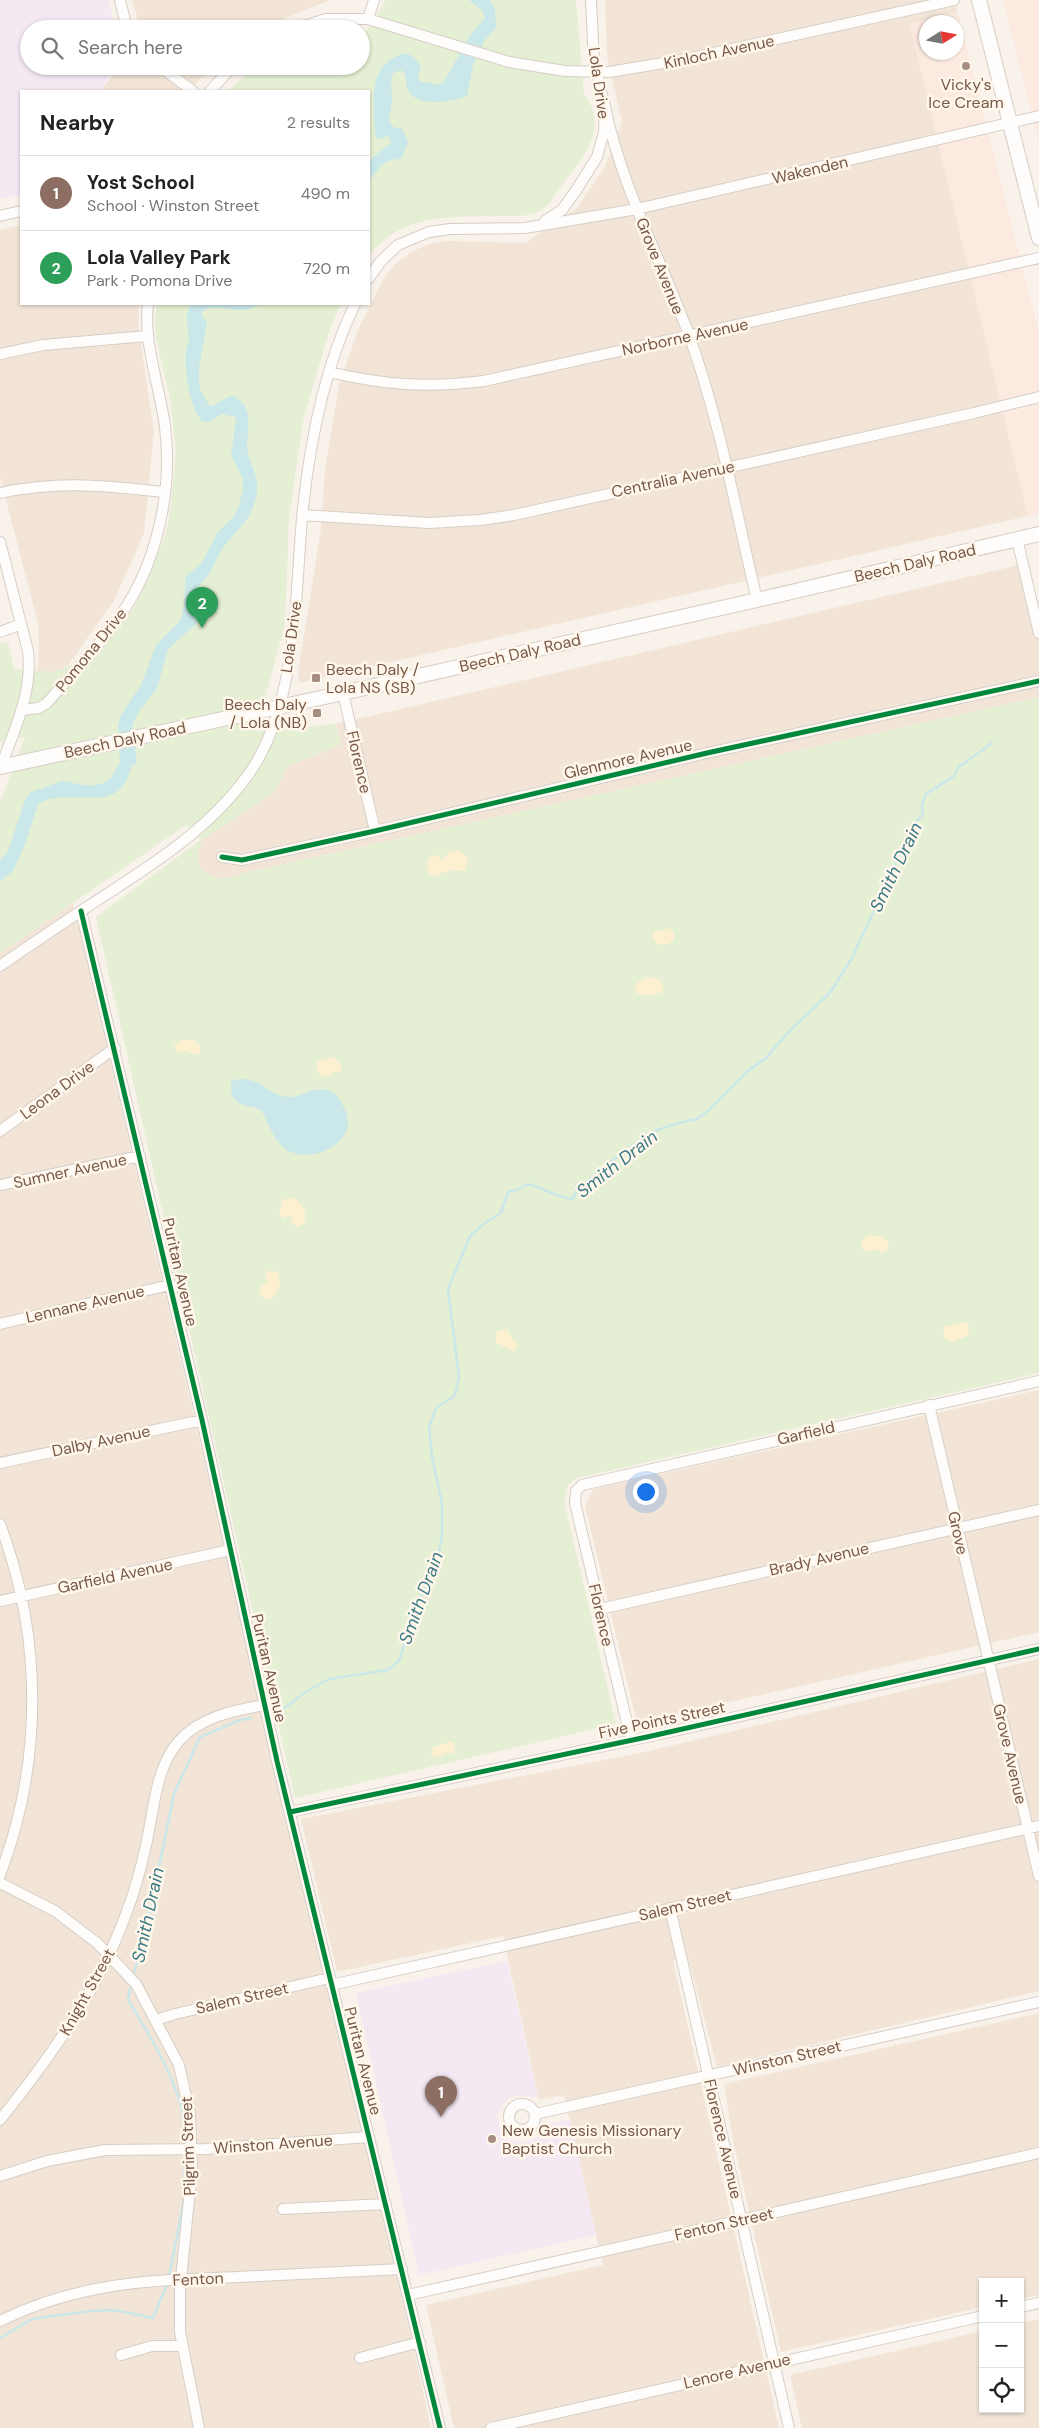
<!DOCTYPE html>
<meta charset="utf-8">
<style>
:root{--surface:#fff;--page:#f6f6f6;--text:#222;--muted:#767676;--line:#e0e0e0;--accent:#ea580c}
body{margin:0;font-family:"DM Sans",sans-serif;background:var(--page);color:var(--text)}
.controls{position:absolute;right:15px;bottom:15px;display:grid;overflow:hidden;border-radius:0px;box-shadow:0 1px 4px #0004}
.controls button{width:45px;height:45px;display:grid;place-items:center;padding:0;border:0;border-bottom:1px solid var(--line);background:var(--surface);color:var(--text);font:25px sans-serif}
.compass{position:absolute;left:919px;top:15px;width:45px;height:45px;border-radius:50%;background:var(--surface);box-shadow:0 1px 4px #0004;rotate:79deg}
.you{position:absolute;left:645px;top:1491px;width:18px;height:18px;margin:-12px;border:4px solid #fff;border-radius:50%;background:#1a73e8;box-shadow:0 0 0 8px #1a73e833}
.badge{display:grid;place-items:center;width:32px;height:32px;border-radius:50%;background:var(--accent);color:#fff;font-size:16px;font-weight:700}
.pin{position:absolute;translate:-50% -41px;filter:drop-shadow(0 1px 2px #0008)}
.pin::after{content:'';position:absolute;top:26px;width:18px;height:15px;background:inherit;clip-path:polygon(0 0,100% 0,50% 100%)}
.list{margin:0;padding:0;list-style:none}
h2{display:flex;justify-content:space-between;align-items:center;height:65px;margin:0;padding:0 20px;font-size:21px}
h2 small{font-size:16px;font-weight:400;color:var(--muted)}
.list li{display:grid;grid-template-columns:32px 1fr auto;gap:15px;align-items:center;box-sizing:border-box;height:75px;padding:0 20px;border-top:1px solid var(--line)}
.list b{display:block;font-size:19px;white-space:nowrap}
.list p{margin:0;font-size:16px;white-space:nowrap;color:var(--muted)}
.list em{font-size:16px;font-style:normal;color:var(--muted)}
.icon{flex:none;width:28px;height:28px;fill:none;stroke:currentColor;stroke-width:2;stroke-linecap:round;stroke-linejoin:round}
.map{position:relative;flex:none;width:1039px;height:2428px;overflow:hidden}
.search{position:absolute;background:var(--surface);box-shadow:0 1px 4px #0004;left:20px;top:20px;width:350px;height:55px;display:flex;align-items:center;gap:12px;box-sizing:border-box;padding:0 18px;border-radius:28px;color:var(--muted);font-size:19px}
.panel{position:absolute;background:var(--surface);box-shadow:0 1px 4px #0004;left:20px;top:90px;width:350px;height:215px;border-radius:0px}
.map>svg:first-child{display:block}
.residential{fill:#f2e5d7}
.commercial{fill:#fce9e0;fill-rule:evenodd}
.education{fill:#f4e9f3}
.green{fill:#e4efd3}
.sand{fill:#fcf0d1}
.water{fill:#cae7e9}
.lines{fill:none;stroke-linecap:round;stroke-linejoin:round}
.stream{stroke:#cae7e9;stroke-width:2.5}
.minor-casing{stroke:#d6cec6;stroke-width:12}
.secondary-casing{stroke:#d7cec6;stroke-width:16}
.minor{stroke:#fefdfc;stroke-width:10}
.secondary{stroke:#fefdfc;stroke-width:14}
.cycleway-casing{stroke:#fff7ec;stroke-width:8}
.cycleway{stroke:#00873e;stroke-width:5}
.poi-dot{fill:#a58e81;stroke:#fff7ec;stroke-width:2}
.labels{text-anchor:middle;dominant-baseline:central;stroke-width:5;stroke-linejoin:round;paint-order:stroke}
.street-label{font-size:16px;fill:#785848;stroke:#fff7ec}
.poi-label{font-size:16px;fill:#785848;stroke:#fff7ec;text-anchor:start}
.water-label{font-size:18px;font-style:italic;fill:#3d7b86;stroke:#fff7ec}
</style>
<div class="map">
<svg width="1039" height="2428" viewBox="0 0 1039 2428">
<rect width="100%" height="100%" fill="#f8f2ea"/>
<!-- residential -->
<path class="residential" d="M132 0H330L259 29H140Z
M605 0H955L958 13 910 24 1028 516 300 683 298 673 321 529 325 469 339 385 358 330 384 278 396 263 413 251 429 244 446 241 525 243 576 209 605 167 622 122 607 57Z
M119 66H215L198 81 192 91H101Z
M21 225V304H139L138 324 154 432 144 533 114 601 66 668 52 672 38 671 39 627 0 477V230Z
M1023 564 1039 630V697L239 874 224 880 212 877 202 871 197 856 202 840 275 792 287 767 341 744 336 724Z
M73 903 411 2337 431 2428H0V953Z
M1039 1390V1632L637 1723 585 1506 593 1489Z
M1039 1659V1991L717 2067 688 1957 673 1961 779 2428H454L426 2305 603 2265 564 2095 539 2100 503 1936 337 1972 301 1819 640 1753Z
M1039 2013V2295L1020 2299V2282H983V2307L781 2352 733 2141 724 2084Z
M1039 2319V2428H802L790 2375 983 2331V2409H1020V2323Z"/>
<!-- commercial -->
<path class="commercial" d="M1003 0H1039V141L1033 117Z
M958 13 1039 332V513L1028 516 910 24ZM926 22H956V52H926Z"/>
<!-- education -->
<path class="education" d="M0 0H108L116 29H29V66H115L100 91H21V194L0 199Z
M507 1961 538 2098 515 2095 503 2103 497 2115 500 2129 505 2139 518 2142 531 2141 541 2134 544 2125 570 2119 596 2235 419 2275 356 1993Z"/>
<!-- green -->
<path class="green" d="M386 0H576L584 94C610 128 583 157 563 184 556 193 549 208 538 212 527 217 512 216 500 216 452 217 400 213 369 256V91H228L257 66H361V34H365Z
M157 304H341L330 329 303 420 289 518 285 624 256 731 336 724 341 744 287 767 275 792 202 840 197 856 202 871C216 880 224 880 239 874L1039 697V1373L577 1478 568 1485 564 1501 616 1724 295 1798 96 917 201 840 186 825 0 953V802L25 737 0 742V644L8 642 14 669 52 672 98 656 135 606 148 580 166 533 171 506 176 452 170 397 156 339 155 320Z"/>
<!-- sand -->
<path class="sand" d="M457 850 463 853 468 861 465 871 449 870 436 876 428 874 427 863 433 854 443 860 448 852Z
M667 927 674 932V940L668 944 659 945 653 938V932L657 930 662 932Z
M645 977 657 978 663 984V992L648 996 636 993 635 985Z
M182 1040H193L200 1046V1053L195 1055 186 1051 177 1053 174 1045Z
M334 1057 341 1065V1072H334L329 1076 319 1075 316 1064 320 1060Z
M290 1197C300 1200 308 1210 305 1221L299 1227 292 1224 291 1214 284 1219 279 1213 283 1200Z
M868 1235 884 1237 889 1244 887 1250 881 1252 873 1249 868 1252 863 1250 861 1241Z
M270 1270 278 1273C282 1283 279 1296 268 1300L261 1296 259 1288 267 1282 265 1275Z
M966 1322 970 1328 967 1336 952 1342 946 1340 943 1334 945 1326Z
M504 1329 509 1331 511 1338 517 1341V1347L514 1351 496 1343V1332Z
M452 1741 455 1745 453 1754 446 1753C442 1757 435 1759 431 1755L433 1747Z"/>
<!-- water -->
<path class="water" d="M469 0H490L495 8 496 28 484 41 473 65 467 96C451 101 418 109 408 90 404 82 409 76 401 70L393 73 391 79 392 102 389 120 393 127 402 129 408 142 402 158C395 160 387 160 382 165 377 169 375 175 369 180V160L391 143 388 136 380 139 376 137 375 132C374 104 367 67 399 55 410 51 415 58 421 67L418 76 420 81 439 85 444 82 469 37 485 18 482 10Z
M191 304H261C236 318 229 303 205 309L201 314 207 323 199 367V378L200 390 209 405 212 406 232 395C254 406 248 425 247 445 247 461 259 474 257 490 255 517 239 527 225 545 213 562 213 576 195 589V596L199 604 197 623 168 649 157 688 139 711 132 725 137 763 131 766C121 820 69 784 38 804L25 844 13 871 0 881V860L8 851 25 800 31 792 62 781 89 786 104 783 111 778 120 763 118 726 121 715 141 685 156 645 180 621 183 612 186 576 201 564 218 532 232 519 238 509 243 489V479L231 455 236 421 235 417 222 414 209 422H203C190 410 184 370 186 352 186 347 189 343 189 337 188 324 184 316 191 304Z
M238 1079C263 1079 263 1090 282 1096 299 1102 316 1081 333 1093 339 1097 343 1105 346 1112 359 1145 304 1168 282 1146 272 1136 268 1122 261 1110 242 1102 230 1108 231 1082Z"/>
<g class="lines">
<!-- stream -->
<path class="stream" d="M283 1709 307 1691 329 1679 388 1670 399 1661 417 1604 436 1567 442 1535V1503L432 1457 429 1428 436 1408 455 1395 459 1377 448 1289 470 1236 486 1222 501 1213 508 1192 519 1189 528 1184C543 1188 558 1198 573 1199L576 1191 613 1160 652 1132 678 1123 697 1119 710 1109 748 1071 766 1058 790 1030 829 994 852 958 911 830 923 813 922 805 926 794 954 776 959 767 992 743
M133 1976 144 1940 174 1794 200 1737 240 1720 251 1718
M131 1983 128 2000C148 2032 170 2069 181 2105 184 2116 183 2129 183 2140
M184 2158 185 2194
M169 2277 184 2200
M0 2338 32 2319 90 2311 114 2310 153 2318 167 2284"/>
<defs>
<path id="minor" d="M120 0 127 29
M368 19 374 0
M294 29 326 19H368L509 62 565 71 609 72 682 60 954 0
M159 66 193 91
M210 91 233 66
M605 107C621 185 661 260 689 335 720 421 736 512 757 600
M0 216 21 211
M545 221 562 210 577 189 597 157 604 132 605 107 594 62 591 0
M369 278 381 261 398 245 429 232 450 229 525 228 637 209 1039 116
M0 354 43 345 147 336
M329 372C384 385 427 388 484 381L1039 258
M0 493C61 480 105 486 165 492
M303 515 429 523 480 520 514 515 974 413 1039 397
M1017 539 1039 633
M0 542 28 651C33 693 14 730 0 769
M0 632 21 624
M343 693 375 831
M21 710 39 708 47 703C71 675 99 647 120 616 157 564 173 490 165 427 160 386 143 345 148 304
M222 857 242 860 375 831 707 753 1039 681
M81 911 202 1420 277 1761 440 2428
M0 966C30 945 60 925 90 905 147 868 208 831 248 775 297 707 295 599 302 518 309 445 323 370 355 304
M0 1131 115 1048
M0 1185 140 1156
M0 1324 170 1285
M929 1405 1039 1876
M0 1463 202 1420
M0 1524C43 1638 43 1762 0 1875
M0 1601 230 1550
M600 1609 1039 1510
M631 1740 575 1503 576 1491 582 1485 1039 1381
M290 1812 647 1737 1039 1649
M0 1883 55 1911 97 1943 136 1984 179 2065 190 2114 192 2169 180 2289V2332L199 2428
M670 1908 789 2428
M331 1985 1039 1826
M156 2020 175 2014 329 1978
M509 2117a13 13 0 1 1 26 0a13 13 0 1 1-26 0Z
M535 2114 1039 2002
M0 2120C51 2056 98 1991 126 1914 135 1891 141 1868 146 1845 154 1811 155 1768 179 1741 200 1717 235 1710 265 1705
M0 2176 47 2161 105 2150 205 2149 369 2137
M283 2209 386 2204
M408 2295 1039 2153
M1020 2307 1039 2303
M0 2321C79 2282 152 2280 238 2277 293 2274 347 2272 402 2269
M121 2355 152 2346H182
M360 2358 420 2342
M491 2428 983 2316"/>
<path id="secondary" d="M979 0 1039 238
M0 767 316 699 757 600 1039 534"/>
</defs>
<!-- minor casing -->
<use href="#minor" class="minor-casing"/>
<!-- secondary casing -->
<use href="#secondary" class="secondary-casing"/>
<!-- minor -->
<use href="#minor" class="minor"/>
<!-- secondary -->
<use href="#secondary" class="secondary"/>
<defs>
<path id="cycleway" d="M222 857 242 860 375 831 707 753 1039 681
M81 911 202 1420 277 1761 440 2428
M290 1812 647 1737 1039 1649"/>
</defs>
<!-- cycleway casing -->
<use href="#cycleway" class="cycleway-casing"/>
<!-- cycleway -->
<use href="#cycleway" class="cycleway"/>
</g>
<!-- markers -->
<g class="poi-dot">
<circle cx="966" cy="66" r="5"/>
<rect x="311" y="673" width="10" height="10" rx="2.5"/>
<rect x="312" y="708" width="10" height="10" rx="2.5"/>
<circle cx="492" cy="2139" r="5"/>
</g>
<g class="labels">
<!-- street labels -->
<g class="street-label">
<text transform="translate(719 52) rotate(-12)">Kinloch Avenue</text>
<text transform="translate(599 83) rotate(82)">Lola Drive</text>
<text transform="translate(810 170) rotate(-13)">Wakenden</text>
<text transform="translate(660 266) rotate(68)">Grove Avenue</text>
<text transform="translate(685 337) rotate(-12)">Norborne Avenue</text>
<text transform="translate(673 479) rotate(-12)">Centralia Avenue</text>
<text transform="translate(915 563) rotate(-13)">Beech Daly Road</text>
<text transform="translate(291 637) rotate(-82)">Lola Drive</text>
<text transform="translate(91 650) rotate(-51)">Pomona Drive</text>
<text transform="translate(520 653) rotate(-13)">Beech Daly Road</text>
<text transform="translate(125 740) rotate(-12)">Beech Daly Road</text>
<text transform="translate(628 759) rotate(-13)">Glenmore Avenue</text>
<text transform="translate(359 762) rotate(77)">Florence</text>
<text transform="translate(57 1090) rotate(-36)">Leona Drive</text>
<text transform="translate(70 1171) rotate(-12)">Sumner Avenue</text>
<text transform="translate(180 1272) rotate(77)">Puritan Avenue</text>
<text transform="translate(85 1304) rotate(-13)">Lennane Avenue</text>
<text transform="translate(806 1433) rotate(-13)">Garfield</text>
<text transform="translate(101 1441) rotate(-12)">Dalby Avenue</text>
<text transform="translate(958 1533) rotate(77)">Grove</text>
<text transform="translate(819 1559) rotate(-13)">Brady Avenue</text>
<text transform="translate(115 1576) rotate(-12)">Garfield Avenue</text>
<text transform="translate(601 1615) rotate(77)">Florence</text>
<text transform="translate(269 1668) rotate(77)">Puritan Avenue</text>
<text transform="translate(662 1720) rotate(-12)">Five Points Street</text>
<text transform="translate(1010 1754) rotate(77)">Grove Avenue</text>
<text transform="translate(685 1905) rotate(-13)">Salem Street</text>
<text transform="translate(87 1992) rotate(-61)">Knight Street</text>
<text transform="translate(242 1998) rotate(-13)">Salem Street</text>
<text transform="translate(787 2058) rotate(-13)">Winston Street</text>
<text transform="translate(363 2061) rotate(76)">Puritan Avenue</text>
<text transform="translate(723 2139) rotate(77)">Florence Avenue</text>
<text transform="translate(273 2144) rotate(-4)">Winston Avenue</text>
<text transform="translate(188 2146) rotate(-92)">Pilgrim Street</text>
<text transform="translate(724 2224) rotate(-13)">Fenton Street</text>
<text transform="translate(198 2279) rotate(-3)">Fenton</text>
<text transform="translate(737 2371) rotate(-13)">Lenore Avenue</text>
</g>
<!-- poi labels -->
<g class="poi-label">
<text x="966" y="84" text-anchor="middle">Vicky's<tspan x="966" dy="18">Ice Cream</tspan></text>
<text x="326" y="669">Beech Daly /<tspan x="326" dy="18">Lola NS (SB)</tspan></text>
<text x="307" y="704" text-anchor="end">Beech Daly<tspan x="307" dy="18">/ Lola (NB)</tspan></text>
<text x="502" y="2130">New Genesis Missionary<tspan x="502" dy="18">Baptist Church</tspan></text>
</g>
<!-- water labels -->
<g class="water-label">
<text transform="translate(896 867) rotate(-64)">Smith Drain</text>
<text transform="translate(617 1164) rotate(-38)">Smith Drain</text>
<text transform="translate(421 1598) rotate(-70)">Smith Drain</text>
<text transform="translate(148 1915) rotate(-78)">Smith Drain</text>
</g>
</g>
</svg>
<div class="controls">
<button>+</button>
<button>−</button>
<button><svg class="icon" aria-label="locate" viewBox="0 0 24 24"><circle cx="12" cy="12" r="6"/><path d="M12 2v4M12 18v4M2 12h4M18 12h4"/></svg></button>
</div>
<svg class="compass" viewBox="-18 -18 36 36"><path d="M0-13l5 13h-10z" fill="#e53935"/><path d="M0 13l5-13h-10z" fill="#767676"/></svg>
<div class="you"></div>
<div class="pin badge" style="left:441px;top:2117px;background:#8d6e63">1</div>
<div class="pin badge" style="left:202px;top:628px;background:#2e9e5b">2</div>
<div class="search"><svg class="icon" aria-label="search" viewBox="0 0 24 24"><circle cx="10" cy="10" r="6"/><path d="M15 15l6 6"/></svg>Search here</div>
<section class="panel">
<h2>Nearby<small>2 results</small></h2>
<ul class="list">
<li><span class="badge" style="background:#8d6e63">1</span><div><b>Yost School</b><p>School · Winston Street</p></div><em>490 m</em></li>
<li><span class="badge" style="background:#2e9e5b">2</span><div><b>Lola Valley Park</b><p>Park · Pomona Drive</p></div><em>720 m</em></li>
</ul>
</section>
</div>
